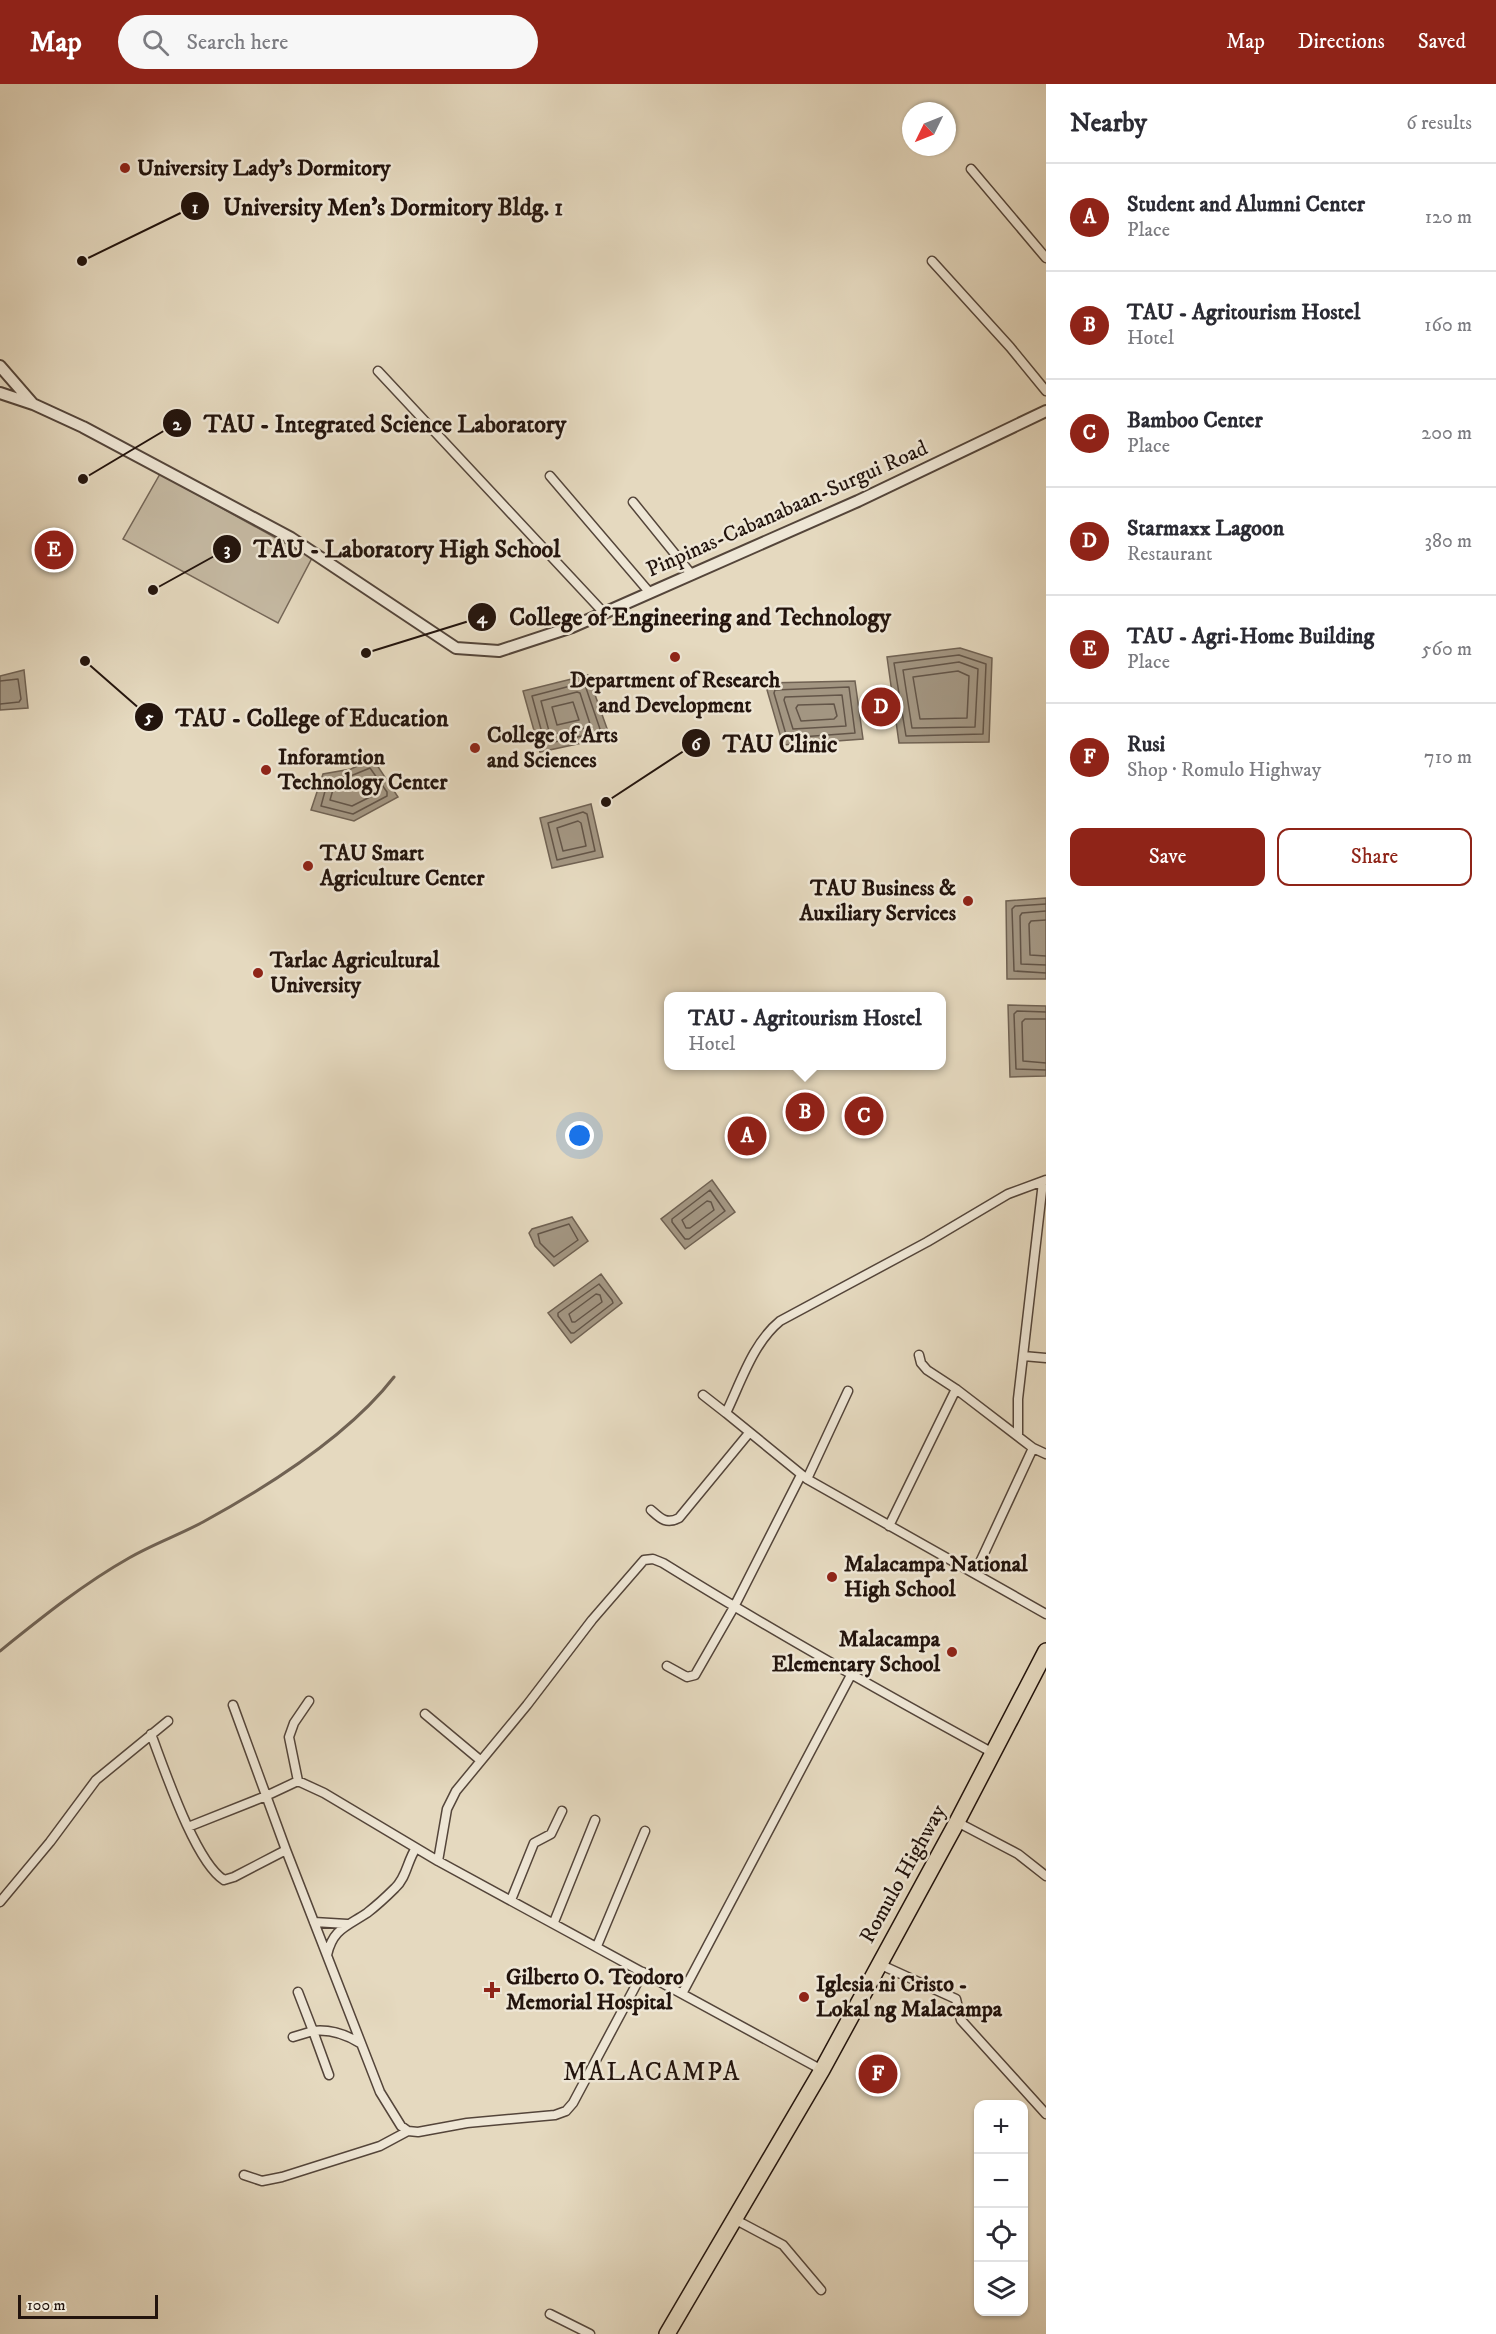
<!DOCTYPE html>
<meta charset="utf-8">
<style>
:root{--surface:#fff;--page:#f7f7f7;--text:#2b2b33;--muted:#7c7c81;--line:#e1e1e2;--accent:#8f2418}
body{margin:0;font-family:"IM FELL DW Pica",serif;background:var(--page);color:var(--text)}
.controls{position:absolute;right:18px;bottom:18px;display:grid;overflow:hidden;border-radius:12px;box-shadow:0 2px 4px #0004}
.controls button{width:54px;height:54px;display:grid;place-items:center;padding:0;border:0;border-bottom:2px solid var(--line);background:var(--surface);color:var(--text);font:30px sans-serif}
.compass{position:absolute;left:902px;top:18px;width:54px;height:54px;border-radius:50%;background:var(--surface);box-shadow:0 2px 4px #0004;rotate:227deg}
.scale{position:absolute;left:18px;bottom:15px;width:140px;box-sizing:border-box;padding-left:6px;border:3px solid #23140d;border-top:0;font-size:16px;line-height:21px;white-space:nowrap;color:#23140d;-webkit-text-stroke:4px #eee6d5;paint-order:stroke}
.you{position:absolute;left:580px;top:1052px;width:21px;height:21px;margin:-15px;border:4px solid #fff;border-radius:50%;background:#1a73e8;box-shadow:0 0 0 9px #1a73e833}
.badge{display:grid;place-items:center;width:39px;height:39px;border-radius:50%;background:var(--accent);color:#fff;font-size:20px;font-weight:700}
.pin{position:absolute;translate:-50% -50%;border:3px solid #fff;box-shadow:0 2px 6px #0006}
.popup{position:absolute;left:664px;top:908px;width:282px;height:78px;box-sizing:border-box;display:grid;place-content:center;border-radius:12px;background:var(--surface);filter:drop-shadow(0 2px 4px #0005);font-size:20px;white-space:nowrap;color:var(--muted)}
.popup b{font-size:22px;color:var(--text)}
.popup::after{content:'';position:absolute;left:50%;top:100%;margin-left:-12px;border:12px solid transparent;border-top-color:var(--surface)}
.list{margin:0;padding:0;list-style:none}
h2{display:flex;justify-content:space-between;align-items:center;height:78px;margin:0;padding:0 24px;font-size:26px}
h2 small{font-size:20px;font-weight:400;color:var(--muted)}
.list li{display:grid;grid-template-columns:39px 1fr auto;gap:18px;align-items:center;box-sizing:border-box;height:108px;padding:0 24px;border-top:2px solid var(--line)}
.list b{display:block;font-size:22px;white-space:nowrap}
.list p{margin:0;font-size:20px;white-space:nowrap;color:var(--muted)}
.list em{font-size:20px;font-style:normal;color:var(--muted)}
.actions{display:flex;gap:12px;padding:18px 24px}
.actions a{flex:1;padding:14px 0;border:2px solid var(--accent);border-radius:12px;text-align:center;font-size:21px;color:var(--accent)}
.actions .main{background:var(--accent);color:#fff}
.icon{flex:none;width:33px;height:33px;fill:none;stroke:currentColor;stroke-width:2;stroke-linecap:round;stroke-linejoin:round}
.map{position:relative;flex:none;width:1046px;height:2250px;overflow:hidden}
header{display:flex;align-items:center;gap:36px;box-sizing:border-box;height:84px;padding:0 30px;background:var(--accent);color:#fff}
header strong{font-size:28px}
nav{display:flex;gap:33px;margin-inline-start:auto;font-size:21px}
.search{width:420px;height:54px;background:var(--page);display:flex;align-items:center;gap:15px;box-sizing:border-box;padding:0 21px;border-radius:33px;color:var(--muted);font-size:22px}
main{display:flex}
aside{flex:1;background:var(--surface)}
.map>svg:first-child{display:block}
.green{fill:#c4b8a1;stroke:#746657;stroke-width:1.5}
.water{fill:#a39682;stroke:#706253;stroke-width:1.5}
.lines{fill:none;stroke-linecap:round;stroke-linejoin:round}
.shore{stroke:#635548;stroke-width:1.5}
.stream{stroke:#706253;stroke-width:3}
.minor-casing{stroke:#54453a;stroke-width:11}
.tertiary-casing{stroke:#54453a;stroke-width:14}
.trunk-casing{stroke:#23140d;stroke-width:18}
.minor{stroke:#eee6d5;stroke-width:8}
.tertiary{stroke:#eee6d5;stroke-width:10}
.trunk{stroke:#e5d9bf;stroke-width:15}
.poi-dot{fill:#8f2418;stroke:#eee6d5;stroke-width:2}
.labels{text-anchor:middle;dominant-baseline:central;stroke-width:5;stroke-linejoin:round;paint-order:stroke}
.poi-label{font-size:22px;font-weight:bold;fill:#23140d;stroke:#eee6d5;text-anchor:start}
.street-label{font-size:22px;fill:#23140d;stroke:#eee6d5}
.quarter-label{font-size:26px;letter-spacing:1.5px;fill:#23140d;stroke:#eee6d5}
.leader{fill:none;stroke:#23140d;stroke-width:2}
.callout-dot{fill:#23140d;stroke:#eee6d5;stroke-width:2}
.mark-label{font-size:18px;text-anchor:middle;font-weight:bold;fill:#fff}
.callout-label{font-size:24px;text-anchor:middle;font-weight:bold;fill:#23140d;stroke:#eee6d5;stroke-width:5;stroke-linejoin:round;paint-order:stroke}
</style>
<header>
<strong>Map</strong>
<div class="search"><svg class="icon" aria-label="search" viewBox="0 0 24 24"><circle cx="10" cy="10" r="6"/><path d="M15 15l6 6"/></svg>Search here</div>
<nav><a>Map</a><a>Directions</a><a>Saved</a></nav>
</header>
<main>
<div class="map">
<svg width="1046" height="2250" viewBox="0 0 1046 2250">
<rect width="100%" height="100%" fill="#e5d9bf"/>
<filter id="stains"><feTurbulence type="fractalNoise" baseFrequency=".00333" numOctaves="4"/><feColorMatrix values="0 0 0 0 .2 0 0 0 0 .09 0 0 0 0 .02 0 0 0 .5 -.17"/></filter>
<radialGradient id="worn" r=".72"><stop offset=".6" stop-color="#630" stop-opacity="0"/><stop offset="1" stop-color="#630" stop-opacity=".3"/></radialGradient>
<!-- green -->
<path class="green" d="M160 390 312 474 278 539 123 455Z"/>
<!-- water -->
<path class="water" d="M960 564 992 574 989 658 899 659 887 573Z
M24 586 28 624 0 626V592Z
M588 591 610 653 540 668 523 607Z
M855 597 863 655 783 661 765 599Z
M373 675 398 713 354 737 311 726 323 690 351 685Z
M591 720 603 773 552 784 540 734Z
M1046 814V895H1007L1006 817Z
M1008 921 1046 922V992L1010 993Z
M712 1096 735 1128 685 1165 661 1135Z
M572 1133 588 1157 554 1182 535 1162 529 1149 532 1145Z
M601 1190 622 1219 571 1259 548 1229Z"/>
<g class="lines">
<!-- shore -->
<path class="shore" d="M959 571 986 580 983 650 906 652 894 579Z
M959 578 978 585 975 643 912 644 903 586Z
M958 587 969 592 967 634 920 635 913 593Z
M0 597 18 595 21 615 19 618 0 620
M582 599 585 601 601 648 545 660 532 612Z
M849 603 855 649 787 654 774 609 775 606Z
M577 608 580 609 591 643 550 651 541 617Z
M842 611 846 642 793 645 784 616 785 613Z
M573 618 579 636 557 641 552 623Z
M834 620 837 632 834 635 801 637 796 624 798 621Z
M370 684 387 708V712L353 730 321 722 328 696 353 691Z
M367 693 377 706 376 710 352 722 330 716 334 702 355 698Z
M583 728 587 730 595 767 557 776 548 739Z
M578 737 581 739 586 762 563 767 557 744Z
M1046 820 1015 822 1012 825 1014 887 1046 889
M1046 827 1022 829 1020 832 1021 880 1046 881
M1046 836 1031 837 1029 840 1030 871 1046 872
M1046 928 1017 927 1014 930 1016 985 1046 986
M1046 935H1025L1022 938 1023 977 1046 979
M710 1106 725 1127 689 1155H685L672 1138V1135Z
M707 1117 711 1118 714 1126 690 1144H686L682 1136Z
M569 1140 578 1156 554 1173 540 1159 538 1150Z
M599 1200 612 1216 613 1219 574 1249H571L558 1232V1229Z
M596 1210 600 1211 602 1218 575 1238H572L569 1230Z"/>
<!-- stream -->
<path class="stream" d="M0 1567C41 1534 83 1500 129 1474 153 1460 179 1451 203 1438 267 1403 349 1351 394 1293"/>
<defs>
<path id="minor" d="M971 85 1046 174
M932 177 1010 263 1046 307
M378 287 604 529
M550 392 650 509
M633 418 692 491
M1046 1096 1008 1110 927 1158 780 1237C753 1259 741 1298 726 1329L807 1395 1046 1530
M919 1271 921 1279 927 1286 956 1305 1033 1364 1046 1370
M1023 1272 1046 1274
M703 1311 726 1329
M1018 1352V1315L1043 1098
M807 1395 848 1307
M651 1426C660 1434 666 1441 679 1434L749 1349
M889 1442 956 1305
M975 1489 1033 1364
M667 1582 687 1593 695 1591 734 1523 801 1391
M309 1617 294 1639 289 1653 298 1697 324 1709 438 1777 822 1986
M233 1621 286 1766 380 2008 401 2042 408 2047 418 2048 467 2039 555 2031 566 2027 573 2019 643 1888
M425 1630 480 1676
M151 1650C164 1684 195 1778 224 1796L234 1793 286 1766
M957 1738 1018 1770 1046 1792
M188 1743 266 1712 298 1697
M438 1777 447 1725 456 1707 527 1621 592 1536 644 1476 653 1475 663 1479C771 1546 881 1608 993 1669
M511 1816 534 1759 551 1750 562 1727
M0 1818 50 1758 96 1696 168 1637
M314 1838 347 1840
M554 1838 595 1736
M597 1862 645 1747
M327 1871C333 1845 346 1843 367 1829 376 1822 386 1813 395 1804 407 1793 407 1777 416 1764
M879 1880 956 1915 961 1936 1046 2030
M683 1908 851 1591
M293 1953 313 1947 298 1908
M329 1991 313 1947C330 1945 345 1950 360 1959
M244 2091 262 2097 282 2093 380 2062 408 2047
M736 2136 783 2161 821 2206
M550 2230 590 2250"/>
<path id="tertiary" d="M0 282 33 320
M0 309 33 320 83 343 291 454 456 564 499 567 572 543 604 529 858 417 1046 327"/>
<path id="trunk" d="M667 2250 822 1986 957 1738 1046 1567"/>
</defs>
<!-- minor casing -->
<use href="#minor" class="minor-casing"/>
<!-- tertiary casing -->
<use href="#tertiary" class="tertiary-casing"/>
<!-- trunk casing -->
<use href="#trunk" class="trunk-casing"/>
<!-- minor -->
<use href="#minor" class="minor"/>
<!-- tertiary -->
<use href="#tertiary" class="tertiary"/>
<!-- trunk -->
<use href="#trunk" class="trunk"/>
</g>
<!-- markers -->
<g class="poi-dot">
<circle cx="125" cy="84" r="6"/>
<circle cx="675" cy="573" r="6"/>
<circle cx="475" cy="664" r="6"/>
<circle cx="266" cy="686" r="6"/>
<circle cx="308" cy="782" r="6"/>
<circle cx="968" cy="817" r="6"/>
<circle cx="258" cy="889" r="6"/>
<circle cx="832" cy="1493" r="6"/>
<circle cx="952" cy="1568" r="6"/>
<path d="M489 1897h6v6h6v6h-6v6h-6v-6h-6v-6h6z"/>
<circle cx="804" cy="1913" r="6"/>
</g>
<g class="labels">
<!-- poi labels -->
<g class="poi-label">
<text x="137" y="84">University Lady's Dormitory</text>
<text x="675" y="596" text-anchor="middle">Department of Research<tspan x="675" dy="25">and Development</tspan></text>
<text x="487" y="651">College of Arts<tspan x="487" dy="25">and Sciences</tspan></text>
<text x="278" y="673">Inforamtion<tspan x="278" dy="25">Technology Center</tspan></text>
<text x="320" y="769">TAU Smart<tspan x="320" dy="25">Agriculture Center</tspan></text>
<text x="956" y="804" text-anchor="end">TAU Business &amp;<tspan x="956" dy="25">Auxiliary Services</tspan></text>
<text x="270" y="876">Tarlac Agricultural<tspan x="270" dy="25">University</tspan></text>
<text x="844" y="1480">Malacampa National<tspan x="844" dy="25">High School</tspan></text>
<text x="940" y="1555" text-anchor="end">Malacampa<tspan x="940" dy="25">Elementary School</tspan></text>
<text x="506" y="1893">Gilberto O. Teodoro<tspan x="506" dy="25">Memorial Hospital</tspan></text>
<text x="816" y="1900">Iglesia ni Cristo -<tspan x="816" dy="25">Lokal ng Malacampa</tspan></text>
</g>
<!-- street labels -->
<g class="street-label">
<text transform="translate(787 425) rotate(-24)">Pinpinas-Cabanabaan-Surgui Road</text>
<text transform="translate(903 1790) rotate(-61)">Romulo Highway</text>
</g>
<!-- quarter labels -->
<g class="quarter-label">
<text x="652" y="1988">MALACAMPA</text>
</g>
</g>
<!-- callouts -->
<path class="leader" d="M82 177L195 122M83 395L177 339M153 506L227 465M366 569L482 533M85 577L149 633M606 718L696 659"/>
<g class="callout-dot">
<circle cx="82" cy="177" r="6"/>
<circle cx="83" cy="395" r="6"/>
<circle cx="153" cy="506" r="6"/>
<circle cx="366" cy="569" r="6"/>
<circle cx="85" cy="577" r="6"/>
<circle cx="606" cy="718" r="6"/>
<circle cx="195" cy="122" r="15"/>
<circle cx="177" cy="339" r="15"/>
<circle cx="227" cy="465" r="15"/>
<circle cx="482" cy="533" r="15"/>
<circle cx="149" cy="633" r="15"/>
<circle cx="696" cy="659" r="15"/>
</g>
<g class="mark-label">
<text x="195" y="129">1</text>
<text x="177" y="346">2</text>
<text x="227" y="471">3</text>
<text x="482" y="539">4</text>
<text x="149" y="639">5</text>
<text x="696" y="666">6</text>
</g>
<g class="callout-label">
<text x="393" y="131">University Men's Dormitory Bldg. 1</text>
<text x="385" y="348">TAU - Integrated Science Laboratory</text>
<text x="407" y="473">TAU - Laboratory High School</text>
<text x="700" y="541">College of Engineering and Technology</text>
<text x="312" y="642">TAU - College of Education</text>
<text x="780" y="668">TAU Clinic</text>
</g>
<rect width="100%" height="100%" filter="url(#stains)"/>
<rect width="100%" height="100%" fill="url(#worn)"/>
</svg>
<div class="controls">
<button>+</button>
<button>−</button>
<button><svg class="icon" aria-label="locate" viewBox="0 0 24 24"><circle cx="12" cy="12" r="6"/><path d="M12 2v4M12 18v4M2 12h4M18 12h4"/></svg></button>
<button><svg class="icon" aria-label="layers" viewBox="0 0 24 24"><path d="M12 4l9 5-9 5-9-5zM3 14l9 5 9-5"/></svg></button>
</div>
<svg class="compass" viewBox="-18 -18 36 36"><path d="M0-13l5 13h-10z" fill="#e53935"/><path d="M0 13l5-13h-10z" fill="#7c7c81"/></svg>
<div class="scale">100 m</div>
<div class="you"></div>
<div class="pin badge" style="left:747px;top:1052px">A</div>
<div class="pin badge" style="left:805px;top:1028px">B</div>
<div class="popup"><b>TAU - Agritourism Hostel</b>Hotel</div>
<div class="pin badge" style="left:864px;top:1032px">C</div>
<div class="pin badge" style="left:881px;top:623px">D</div>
<div class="pin badge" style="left:54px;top:466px">E</div>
<div class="pin badge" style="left:878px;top:1990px">F</div>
</div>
<aside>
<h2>Nearby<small>6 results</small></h2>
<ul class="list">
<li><span class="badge">A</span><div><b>Student and Alumni Center</b><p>Place</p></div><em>120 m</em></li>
<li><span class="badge">B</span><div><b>TAU - Agritourism Hostel</b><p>Hotel</p></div><em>160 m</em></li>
<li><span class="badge">C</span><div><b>Bamboo Center</b><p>Place</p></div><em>200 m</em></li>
<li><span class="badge">D</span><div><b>Starmaxx Lagoon</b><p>Restaurant</p></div><em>380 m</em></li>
<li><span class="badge">E</span><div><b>TAU - Agri-Home Building</b><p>Place</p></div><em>560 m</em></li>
<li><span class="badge">F</span><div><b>Rusi</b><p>Shop · Romulo Highway</p></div><em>710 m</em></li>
</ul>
<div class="actions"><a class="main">Save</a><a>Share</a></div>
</aside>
</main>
